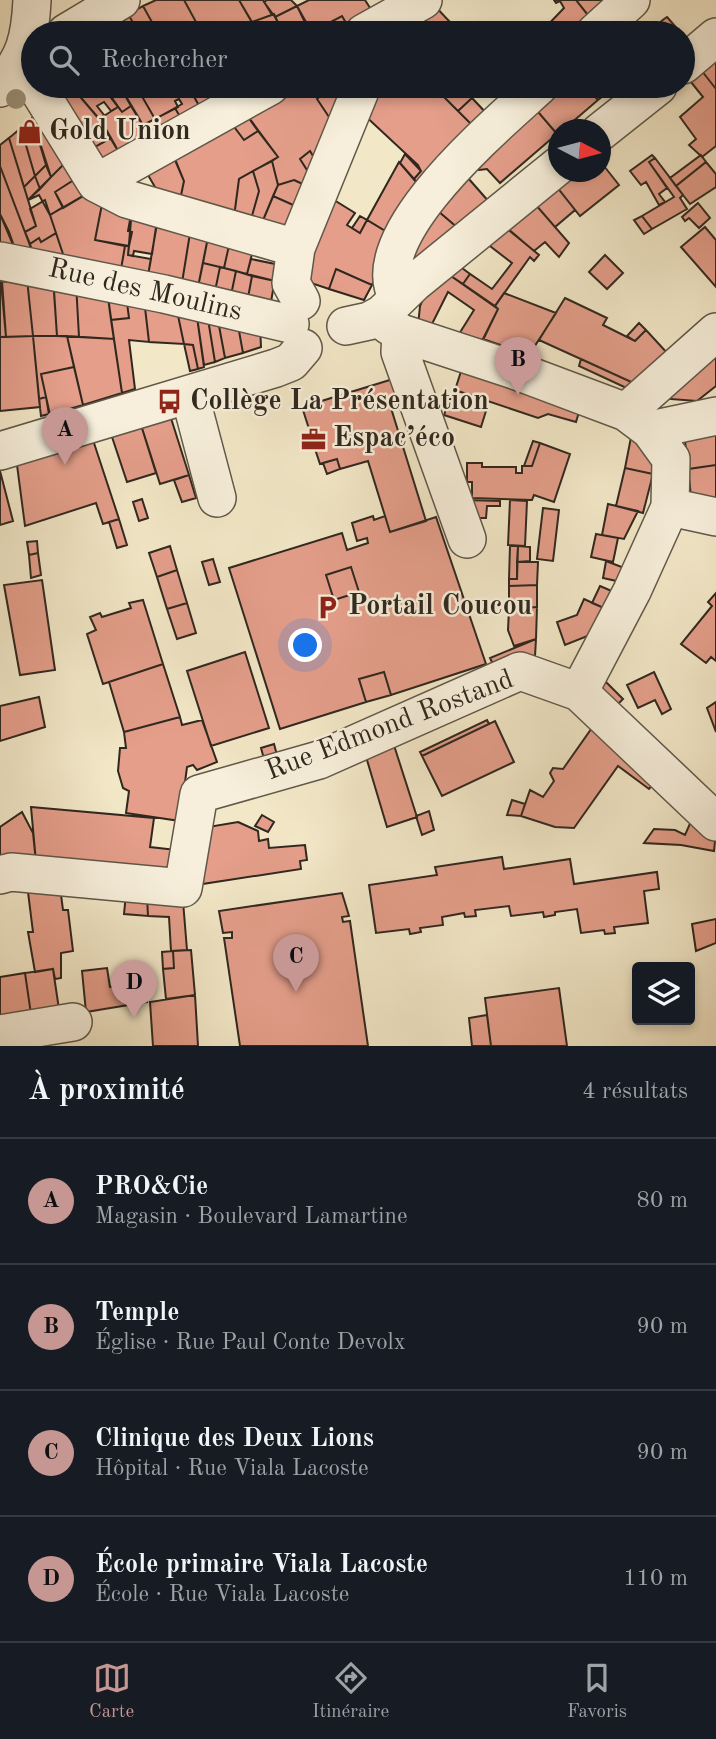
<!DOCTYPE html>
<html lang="fr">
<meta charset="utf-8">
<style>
:root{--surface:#171b24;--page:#242831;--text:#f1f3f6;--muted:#9ea1a6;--line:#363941;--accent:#c59692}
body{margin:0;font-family:"Old Standard TT",serif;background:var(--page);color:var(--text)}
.controls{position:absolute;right:21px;bottom:21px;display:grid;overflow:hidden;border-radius:7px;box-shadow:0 4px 10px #0003}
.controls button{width:63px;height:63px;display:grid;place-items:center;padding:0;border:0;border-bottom:2px solid var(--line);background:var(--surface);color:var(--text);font:35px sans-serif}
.compass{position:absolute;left:548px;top:119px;width:63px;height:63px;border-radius:50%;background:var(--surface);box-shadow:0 4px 10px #0003;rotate:96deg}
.you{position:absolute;left:306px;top:646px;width:24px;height:24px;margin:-18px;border:5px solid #fff;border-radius:50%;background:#1a73e8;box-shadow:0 0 0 10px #1a73e833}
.badge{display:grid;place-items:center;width:46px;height:46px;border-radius:50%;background:var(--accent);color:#111;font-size:23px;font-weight:700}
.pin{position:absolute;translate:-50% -58px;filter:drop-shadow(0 2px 4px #0008)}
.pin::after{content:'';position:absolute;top:37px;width:24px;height:21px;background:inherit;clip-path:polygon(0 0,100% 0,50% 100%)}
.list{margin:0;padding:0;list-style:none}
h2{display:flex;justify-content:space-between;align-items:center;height:91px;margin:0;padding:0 28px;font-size:30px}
h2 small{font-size:23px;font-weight:400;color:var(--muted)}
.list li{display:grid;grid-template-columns:46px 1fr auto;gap:21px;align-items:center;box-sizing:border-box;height:126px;padding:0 28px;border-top:2px solid var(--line)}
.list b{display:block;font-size:26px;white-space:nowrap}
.list p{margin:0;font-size:23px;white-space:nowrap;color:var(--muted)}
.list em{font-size:23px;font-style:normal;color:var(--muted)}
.icon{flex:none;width:38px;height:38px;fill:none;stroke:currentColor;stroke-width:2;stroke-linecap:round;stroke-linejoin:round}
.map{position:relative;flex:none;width:716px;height:1046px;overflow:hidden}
.search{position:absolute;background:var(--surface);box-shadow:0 4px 10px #0003;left:21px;right:21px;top:21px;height:77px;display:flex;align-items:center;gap:18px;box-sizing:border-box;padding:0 24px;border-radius:38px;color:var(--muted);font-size:26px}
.sheet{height:595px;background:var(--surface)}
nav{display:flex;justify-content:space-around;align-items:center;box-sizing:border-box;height:98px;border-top:2px solid var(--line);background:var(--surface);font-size:19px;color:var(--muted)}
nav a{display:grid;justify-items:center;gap:4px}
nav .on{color:var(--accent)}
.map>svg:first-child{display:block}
.building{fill:#e49e8a;stroke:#30281f;stroke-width:2;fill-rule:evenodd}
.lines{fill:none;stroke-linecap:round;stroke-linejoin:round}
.minor-casing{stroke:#605849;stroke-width:40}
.minor{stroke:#f7efdb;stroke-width:37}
.tree{fill:#9b937b}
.labels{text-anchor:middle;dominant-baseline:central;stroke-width:5;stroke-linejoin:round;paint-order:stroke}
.poi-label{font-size:28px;font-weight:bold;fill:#30281f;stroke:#f7efdb;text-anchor:start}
.street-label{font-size:28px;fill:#30281f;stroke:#f7efdb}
</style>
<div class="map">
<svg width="716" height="1046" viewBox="0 0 716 1046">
<rect width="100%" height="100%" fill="#f2e7c7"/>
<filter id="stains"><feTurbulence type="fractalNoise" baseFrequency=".00286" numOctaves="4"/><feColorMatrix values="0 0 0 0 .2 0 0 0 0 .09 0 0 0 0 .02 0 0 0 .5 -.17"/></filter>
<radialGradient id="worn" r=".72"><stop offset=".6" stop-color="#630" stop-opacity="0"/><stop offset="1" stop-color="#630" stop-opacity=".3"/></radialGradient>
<!-- building -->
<path class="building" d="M156 0H184L202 33H158L143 6Z
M184 0H239L258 33H202Z
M239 0H263L272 15 252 22Z
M267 0H291L297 6 275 17 264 2Z
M309 0H365L372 11 350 30 342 16 310 33 297 6Z
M554 0H576L591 19 576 33H540L564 8 560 1 556 3Z
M576 0H612L591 19Z
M433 4 449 21 429 33H422L410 19Z
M143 6 158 33H139L128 14Z
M297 6 306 22 283 33 275 17Z
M128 14 139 33H106L104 29Z
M274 14 283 33H258L252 22Z
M342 16 350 30 343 33H329L325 25Z
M667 17 681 33H647L664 19Z
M449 21 460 33H442L438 28Z
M306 22 310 33H285Z
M716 51V89L698 66Z
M698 66 716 89V146L702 157 689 145 696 139 680 117 703 97 686 76Z
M55 86H71L102 122 74 138Z
M71 86H102L118 107 111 111 104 102 97 106 104 115 99 119Z
M102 86H119L123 92 112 98Z
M125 86H136L155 119 143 125 121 88Z
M136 86H171L179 99 175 101 178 107 155 119Z
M171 86H188L202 111 183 122 175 108 182 104Z
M188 86H230L235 95 202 111Z
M281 86H314L320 96 317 99 335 126 318 164 310 151 300 159 312 178 309 187 294 180 278 185 272 161 278 157 241 107Z
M314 86H336L345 103 335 126 317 99 320 96Z
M372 86H433L479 132 423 190 414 179 421 171 418 165 361 112Z
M433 86H461L472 98 458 111Z
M558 86H585L598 100 563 130H558L557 134 533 106Z
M585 86H616L598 100Z
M123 92 131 106 122 112 112 98Z
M472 98 489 116 479 132 458 111Z
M131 106 151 139 121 156 99 119 118 107 122 112Z
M533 106 557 134 500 183 487 169 479 170 466 164Z
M241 107 258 131 244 140 226 116Z
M43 108 70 158 51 177 32 118Z
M175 108 183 122 163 132 155 119Z
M226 116 244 140 258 131 278 157 239 179 234 217 180 200 184 181 172 153Z
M32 118 46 165 35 176 21 128Z
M102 122 111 138 84 153 74 138Z
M21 128 35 176 24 187 9 138Z
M9 138 36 226 25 232 0 166V145Z
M111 138 121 156 94 170 84 153Z
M170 147 184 181 180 200 159 194 141 163Z
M310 151 318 164 312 178 300 159Z
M405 154 421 171 414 179 400 163Z
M652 155 655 158 649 162 667 188 659 194 665 202 659 205 646 182 641 185 630 171Z
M701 155 706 162 676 186 670 178Z
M655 158 683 195 680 198 687 209 652 229 642 216 674 197 649 162Z
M69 159 80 176 55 192 63 207 50 215 39 195 28 200Z
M272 161 278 185 261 225 250 223 259 191 253 171Z
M600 161 619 185 580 216 557 187 574 172H600Z
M399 162 423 190 397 238 367 220Z
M706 162 716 174V187L690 204 676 186Z
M46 165 51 177 40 189 35 176Z
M0 166 34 256 16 252 0 214Z
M461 170 490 203 459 229 431 205Z
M253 171 259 191 250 223 234 217 239 179Z
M35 176 40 189 28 200 24 187Z
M80 176 88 193 63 208 55 192Z
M294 180 309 187 300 208 273 196 278 185Z
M557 187 575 210 555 227 535 204Z
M90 192 103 199 95 240 125 246 120 275 66 263 50 215Z
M326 195 355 213 347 225 360 233 367 220 397 238 372 285 336 269 329 289 302 280 314 254 311 232Z
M273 196 300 208 290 232 261 225Z
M103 199 132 209 128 231 132 232 129 246 95 240Z
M45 200 56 233 41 242 39 238 30 244 25 232 36 226 30 209Z
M698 203 710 218 699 228 689 218 685 221 682 217Z
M535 204 569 243 559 257 545 242 534 251 507 228Z
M431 205 459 229 409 268Z
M132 209 158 214 152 254 134 251 133 256 128 255Z
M0 214 9 232 16 252 0 250Z
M360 216 367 220 360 233 352 228Z
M642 216 652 229 644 234 634 220Z
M158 218 191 227 181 289 147 281Z
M191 227 209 232 197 292 181 289Z
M210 227 232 232 224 268 203 263Z
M505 227 539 255 534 261 530 257 495 306 463 284 470 274 492 289 512 263 486 243Z
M705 227 716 240V287L681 247Z
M232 232 256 238 247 274 224 268Z
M56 233 66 263 34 256 30 244 39 238 41 242Z
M125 246H129L128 255 151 259 147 281 120 275Z
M605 255 623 273 607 289 589 272Z
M251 259 280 265 275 281 247 274Z
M203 263 220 267 214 296 197 292Z
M458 265 470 274 463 284 448 274Z
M0 267H1L6 337H0Z
M220 267 236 271 230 300 214 296Z
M336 269 372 285 364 300 329 289Z
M236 271 252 276 247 303 230 300Z
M448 274 498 309 483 340 459 334 474 310 448 292 430 328 418 326 420 306 427 290Z
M53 275 57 336H33L27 279Z
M252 276 275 281 278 288 273 290 270 308 247 303Z
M53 278 76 283 79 337 57 336Z
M27 279 33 336 6 337 1 282Z
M76 283 107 290 114 339 79 337Z
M107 290 126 295 129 318 111 320Z
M504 293 556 313 529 355 483 339 498 309 495 306Z
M126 295 144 299 149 342 129 340 135 389 122 393 111 320 129 318Z
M565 298 607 318 603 325 635 341 646 330 669 355 640 386 539 340Z
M144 299 176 306 184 344 149 342Z
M176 306 196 310 204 367 198 369 193 345 184 344Z
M196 310 207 313 215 362 204 365Z
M207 313 217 315 225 358 215 362Z
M217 315 237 320 243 353 225 358Z
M237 320 260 325 261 347 243 353Z
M639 323 646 330 635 341 627 336Z
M33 336H67L74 367 41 374 46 397 39 399Z
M33 336 40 407 0 411V337Z
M67 336 114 339 122 393 83 405Z
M184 344 193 345 198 369 190 371Z
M716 348V386L697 401 657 398Z
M465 359 582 402 576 422 548 414 538 418 455 390Z
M581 359 640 386 633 391 579 366Z
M74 367 83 405 50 415 41 374Z
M393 379 401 404 391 408 426 521 390 532 368 461 340 469 337 459 320 464 314 446 311 447 307 433 310 432 302 407Z
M46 397 49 414 41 416 39 399Z
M450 399 486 411 481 427 444 415Z
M170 415 189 475 160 484 141 425Z
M141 425 156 473 127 482 111 434Z
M716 425V465L688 469 684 431Z
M633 427 651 453 653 474 625 468Z
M93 440 119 519 103 524 96 503 25 526 17 465Z
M533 441 540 443 532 466H524Z
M540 443 570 454 554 502 534 495 532 500 472 498V482H467V463H482V467H516V473H522V466H532Z
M337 459 340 469 327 474 323 463Z
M716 465V512L692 505 688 469Z
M625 468 653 474 643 513 616 506Z
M0 471 13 521 0 525Z
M189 475 196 498 182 502 174 480Z
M142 499 148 518 139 521 133 502Z
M465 500 500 501V506H487L486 518H465Z
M510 500 527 501 525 546 508 545Z
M608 504 638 511 624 539 602 535Z
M543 508 559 510 553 561 537 559Z
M373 516 374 520 385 516 390 532 436 517 486 664 391 695 384 672 359 679 366 702 280 729 229 568 342 533 347 550 368 543 367 538 357 541 352 523ZM351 567 359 592 334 600 326 575Z
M119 519 127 545 117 548 109 522Z
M596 534 618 538 613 562 591 557Z
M37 541 38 553 29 555 27 542Z
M170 546 177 570 157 577 149 553Z
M510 546H518L517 579H509Z
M518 546 530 547V561L517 562Z
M38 553 41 575 31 578 29 555Z
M213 559 220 582 209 585 202 562Z
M606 561 627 569 621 582 603 578Z
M517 562H538L537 585 509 586V579H517Z
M351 567 359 592 334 600 326 575Z
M177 570 187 603 167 609 157 577Z
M42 580 55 670 20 675 4 585Z
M537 585V607L509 609V586Z
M600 586 614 592 606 609 592 603Z
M716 593V661L711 657 706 663 681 644 712 606 708 602Z
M584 599 606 609 595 633 565 645 557 622 577 615Z
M143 600 163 664 103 684 87 634 96 630 90 617 100 613 102 617 131 608 129 603Z
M187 603 196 633 177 639 167 609Z
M537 607 536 639 514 646 508 630 509 609Z
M536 639 535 656 497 673 490 658Z
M245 652 269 728 211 746 187 671Z
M163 664 180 717 124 732 109 682Z
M384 672 391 695 366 702 359 679Z
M654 672 671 709 662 714 655 700 638 708 627 685Z
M603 679 623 699 611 711 595 694Z
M39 697 45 727 0 741V706Z
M716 702V732L707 708Z
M180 717 182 725 202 720 217 762 197 770 193 765 187 767 180 821 126 813 129 791 123 788 118 771 120 748H126L124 732Z
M487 720 489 724 422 756 420 752Z
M495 721 514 762 442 796 422 756Z
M594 725 659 777 649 789 618 766 574 828 555 827 521 816 530 790 543 797 554 781 550 773 553 768 563 769Z
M391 736 417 817 387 827 364 750Z
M274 744 277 755 264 759 261 748Z
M512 800 525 804 521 816 507 815Z
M31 807 154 818 150 847 177 850 166 881 36 862Z
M697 808 716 831 714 851 681 845 644 843 654 829 675 830 685 835Z
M429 811 434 830 422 835 416 816Z
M22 812 33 833 36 862 0 863V827Z
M262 815 274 822 268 832 255 826Z
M238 822 258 831 259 841 268 839 269 848 305 845 307 860 300 861 301 869 196 885 202 828Z
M502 857 504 869 570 859 574 884 657 872 659 889 644 891 648 923 614 927 615 933 605 934 604 930 581 933 577 909 555 912V915L544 917 543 912 511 916 509 906 475 910 476 916 465 917 464 913 442 917 443 925 420 928 421 932 410 934 409 929 376 933 369 885 437 875 435 867Z
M27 884 60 887 63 910H68L73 951 61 953V978L55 979 53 969 35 972 28 932H33Z
M342 893 349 916 342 917 343 922 350 921 368 1046H240L224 938H232V932L223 933 219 911Z
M126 894 147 897 148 916 124 914Z
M147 897 183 901 187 950 171 951 169 917 148 916Z
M716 919V943L696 951 692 924Z
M191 950 195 995 166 999 163 969 174 968 173 951Z
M173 951 174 968 163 969 162 952Z
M107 968 110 987 118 986 120 994 133 991V987L145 985 147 1002 86 1012 82 971Z
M53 969 60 1016 32 1021 25 973Z
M25 973 32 1021 0 1026V977Z
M559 988 567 1046H491L485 998Z
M195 995 198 1046H153L150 1002Z
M487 1015 491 1046H472L469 1018Z"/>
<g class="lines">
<defs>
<path id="minor" d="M66 33 121 0
M364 33 423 0
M595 33 631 0
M683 65 716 37
M36 86 96 183 127 199 296 248
M0 88C25 57 30 40 32 0
M600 132 658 86
M96 183 270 86
M0 261 164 294 290 324
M398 298C361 237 499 123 539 86
M301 301 291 283 296 248 362 86
M382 314 388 325 401 333 514 370 626 412 650 430 671 459 670 507 632 591 579 692
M346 326 369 321 382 314 414 283 558 166
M401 333 400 352 467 539
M190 396 217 498
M626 412 716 332
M650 430 716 416
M0 451 276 368 291 362 303 348
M670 507 716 517
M0 875 11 872 183 888 199 794 319 760 520 671 579 692 716 822
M0 1034 73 1022"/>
</defs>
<!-- minor casing -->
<use href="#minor" class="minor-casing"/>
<!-- minor -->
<use href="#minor" class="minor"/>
</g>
<!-- trees -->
<circle class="tree" cx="16" cy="99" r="10"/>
<!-- icons -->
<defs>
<symbol id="shop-bare" viewBox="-9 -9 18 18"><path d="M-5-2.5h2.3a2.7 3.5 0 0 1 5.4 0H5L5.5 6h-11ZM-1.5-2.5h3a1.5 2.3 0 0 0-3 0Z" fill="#8f2418" stroke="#f7efdb" stroke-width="2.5" paint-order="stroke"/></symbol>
<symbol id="bus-bare" viewBox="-9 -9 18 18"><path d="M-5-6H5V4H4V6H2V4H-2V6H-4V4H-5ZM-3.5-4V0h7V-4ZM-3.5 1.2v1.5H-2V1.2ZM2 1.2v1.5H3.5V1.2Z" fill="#8f2418" stroke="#f7efdb" stroke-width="2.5" paint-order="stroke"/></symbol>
<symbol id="office-bare" viewBox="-9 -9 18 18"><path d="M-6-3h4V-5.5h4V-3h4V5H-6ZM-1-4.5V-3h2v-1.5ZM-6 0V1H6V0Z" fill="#8f2418" stroke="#f7efdb" stroke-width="2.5" paint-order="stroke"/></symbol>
<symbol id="parking-bare" viewBox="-9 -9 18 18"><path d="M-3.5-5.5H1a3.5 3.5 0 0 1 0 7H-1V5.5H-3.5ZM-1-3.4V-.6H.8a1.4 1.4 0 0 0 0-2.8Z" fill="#8f2418" stroke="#f7efdb" stroke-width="2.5" paint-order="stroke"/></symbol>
</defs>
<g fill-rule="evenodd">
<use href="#shop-bare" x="12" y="114" width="35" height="35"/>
<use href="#bus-bare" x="152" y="384" width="35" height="35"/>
<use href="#office-bare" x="296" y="422" width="35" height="35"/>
<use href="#parking-bare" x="310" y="590" width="35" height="35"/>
</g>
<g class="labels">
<!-- poi labels -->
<g class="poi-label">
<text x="49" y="132">Gold Union</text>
<text x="190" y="402">Collège La Présentation</text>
<text x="333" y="439">Espac’éco</text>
<text x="348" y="607">Portail Coucou</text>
</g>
<!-- street labels -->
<g class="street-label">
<text transform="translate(145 291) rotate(13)">Rue des Moulins</text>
<text transform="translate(390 726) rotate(-21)">Rue Edmond Rostand</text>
</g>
</g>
<rect width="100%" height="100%" filter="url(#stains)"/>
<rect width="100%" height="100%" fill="url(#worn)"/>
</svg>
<div class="controls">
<button><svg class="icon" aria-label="layers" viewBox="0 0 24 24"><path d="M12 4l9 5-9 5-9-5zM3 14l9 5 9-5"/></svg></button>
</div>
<svg class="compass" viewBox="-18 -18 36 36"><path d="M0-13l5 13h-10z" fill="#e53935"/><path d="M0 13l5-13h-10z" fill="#9ea1a6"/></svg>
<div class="you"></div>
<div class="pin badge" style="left:65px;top:465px">A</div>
<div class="pin badge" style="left:518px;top:395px">B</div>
<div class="pin badge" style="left:296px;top:992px">C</div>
<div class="pin badge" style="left:134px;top:1018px">D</div>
<div class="search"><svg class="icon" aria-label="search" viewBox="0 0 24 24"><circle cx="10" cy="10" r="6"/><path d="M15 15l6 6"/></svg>Rechercher</div>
</div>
<section class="sheet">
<h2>À proximité<small>4 résultats</small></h2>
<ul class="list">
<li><span class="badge">A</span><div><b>PRO&amp;Cie</b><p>Magasin · Boulevard Lamartine</p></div><em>80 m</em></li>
<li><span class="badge">B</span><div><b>Temple</b><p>Église · Rue Paul Conte Devolx</p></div><em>90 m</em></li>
<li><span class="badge">C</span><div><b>Clinique des Deux Lions</b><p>Hôpital · Rue Viala Lacoste</p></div><em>90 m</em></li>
<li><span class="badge">D</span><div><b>École primaire Viala Lacoste</b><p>École · Rue Viala Lacoste</p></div><em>110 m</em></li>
</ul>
</section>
<nav>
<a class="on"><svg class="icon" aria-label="map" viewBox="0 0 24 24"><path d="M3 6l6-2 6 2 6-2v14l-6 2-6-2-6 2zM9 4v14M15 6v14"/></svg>Carte</a>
<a><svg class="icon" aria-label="directions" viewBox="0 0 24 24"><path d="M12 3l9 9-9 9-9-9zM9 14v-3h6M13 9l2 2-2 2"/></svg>Itinéraire</a>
<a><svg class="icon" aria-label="saved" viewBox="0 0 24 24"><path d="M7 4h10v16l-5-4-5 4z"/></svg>Favoris</a>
</nav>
